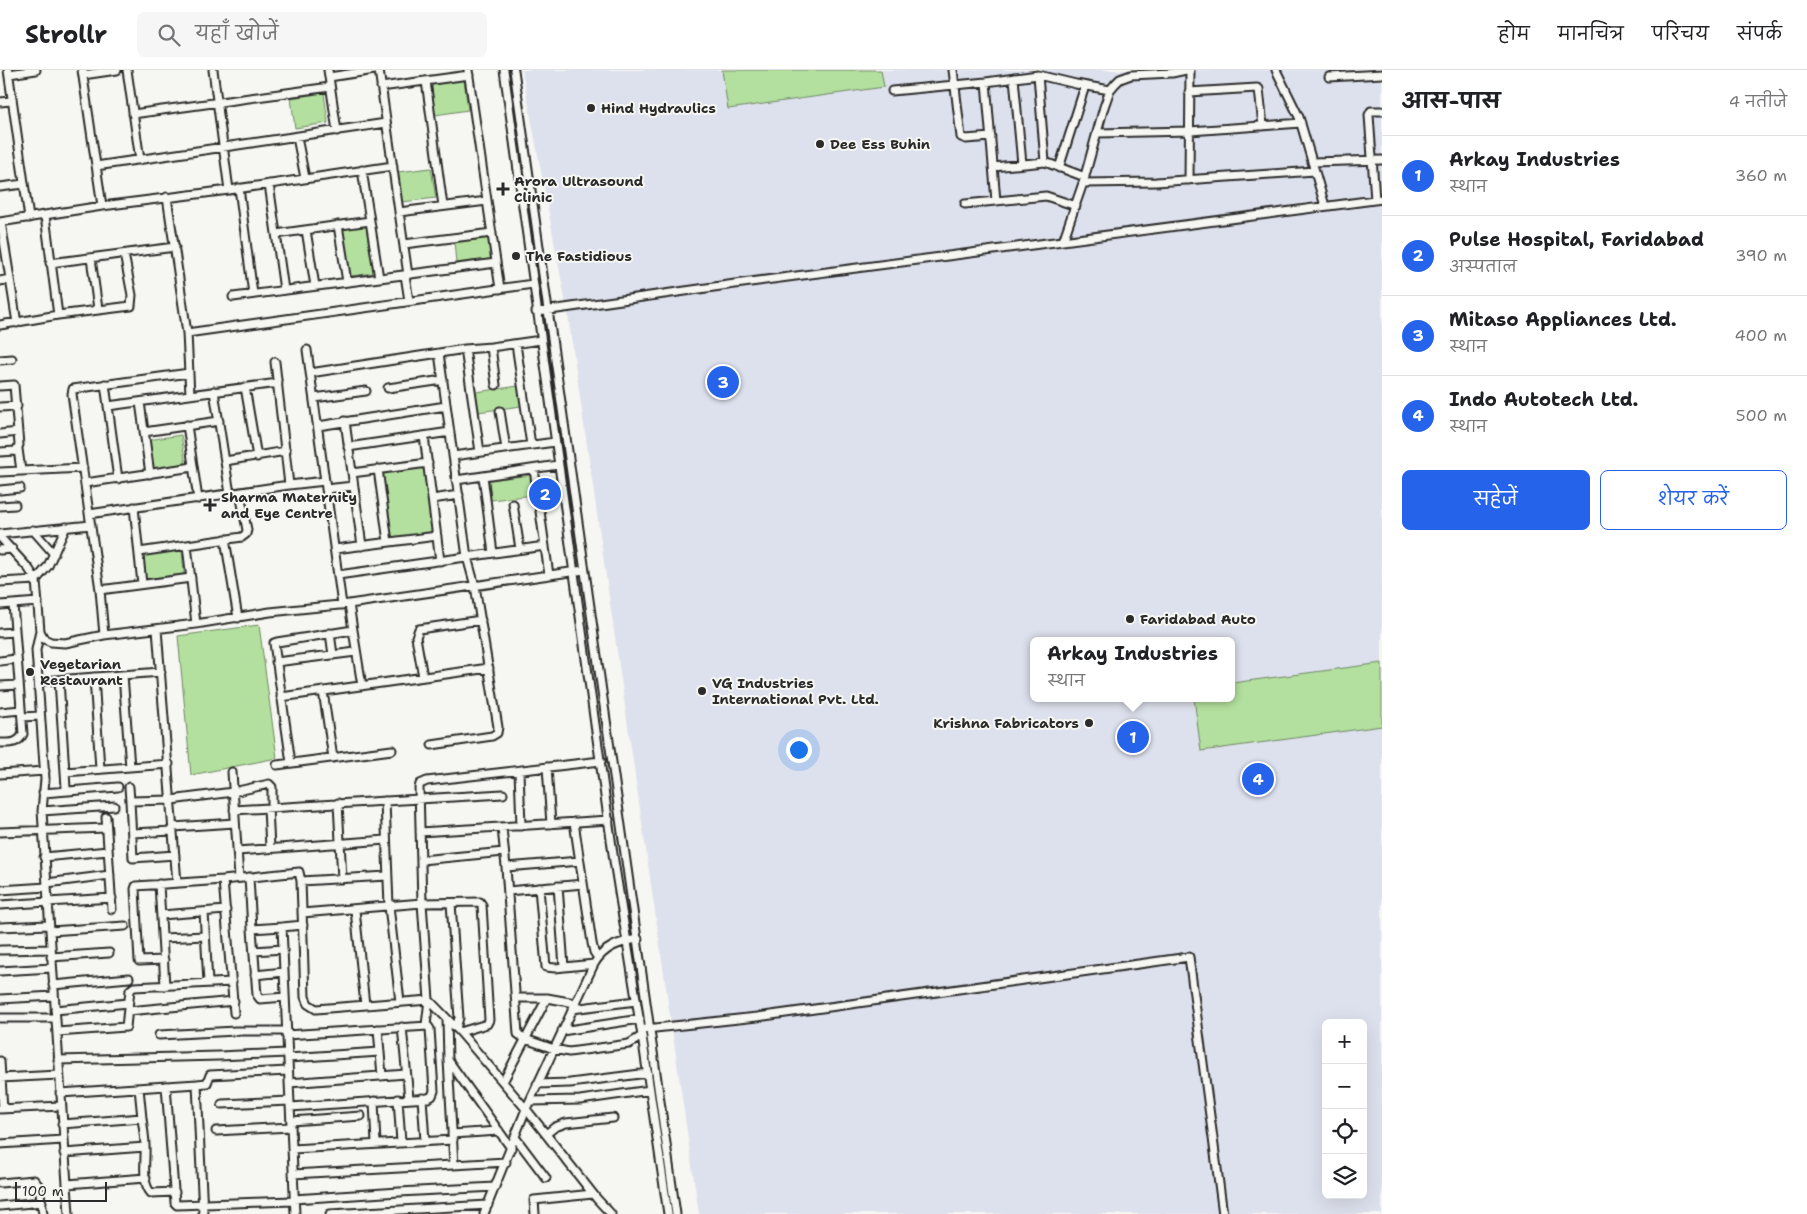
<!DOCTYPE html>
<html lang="hi">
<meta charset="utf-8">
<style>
:root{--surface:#fff;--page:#f6f6f6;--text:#202124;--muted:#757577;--line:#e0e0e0;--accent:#2563eb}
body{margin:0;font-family:"Shantell Sans","Playpen Sans Deva",sans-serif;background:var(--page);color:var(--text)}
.controls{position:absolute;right:15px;bottom:15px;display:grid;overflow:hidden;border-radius:8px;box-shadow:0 5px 20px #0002}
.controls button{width:45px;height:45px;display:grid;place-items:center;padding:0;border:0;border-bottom:1px solid var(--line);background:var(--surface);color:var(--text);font:25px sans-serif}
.scale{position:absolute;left:15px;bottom:12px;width:92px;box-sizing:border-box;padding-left:5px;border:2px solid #2b2b2b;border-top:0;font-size:14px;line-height:18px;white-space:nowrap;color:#2b2b2b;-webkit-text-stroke:4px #f6f6f2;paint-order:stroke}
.you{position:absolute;left:798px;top:679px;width:18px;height:18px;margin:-12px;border:4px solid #fff;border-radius:50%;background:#1a73e8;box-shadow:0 0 0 8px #1a73e833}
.badge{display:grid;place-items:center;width:32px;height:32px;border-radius:50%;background:var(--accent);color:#fff;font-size:16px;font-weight:700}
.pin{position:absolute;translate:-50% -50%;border:2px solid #fff;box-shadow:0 1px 5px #0006}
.popup{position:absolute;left:1030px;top:567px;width:205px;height:65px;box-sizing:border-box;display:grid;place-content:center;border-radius:8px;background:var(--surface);filter:drop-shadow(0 1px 4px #0005);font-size:16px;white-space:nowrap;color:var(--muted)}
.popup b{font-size:19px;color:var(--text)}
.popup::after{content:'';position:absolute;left:50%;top:100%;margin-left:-10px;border:10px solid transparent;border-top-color:var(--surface)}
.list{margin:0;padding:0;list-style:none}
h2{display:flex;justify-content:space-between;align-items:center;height:65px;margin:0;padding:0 20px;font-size:21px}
h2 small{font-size:16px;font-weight:400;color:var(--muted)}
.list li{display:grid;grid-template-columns:32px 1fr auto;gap:15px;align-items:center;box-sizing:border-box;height:80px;padding:0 20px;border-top:1px solid var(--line)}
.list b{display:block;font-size:19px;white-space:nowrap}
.list p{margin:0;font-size:16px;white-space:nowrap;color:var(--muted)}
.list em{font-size:16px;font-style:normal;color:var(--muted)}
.actions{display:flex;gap:10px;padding:15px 20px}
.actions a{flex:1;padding:11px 0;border:1px solid var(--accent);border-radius:8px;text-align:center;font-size:18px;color:var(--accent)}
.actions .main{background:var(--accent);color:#fff}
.icon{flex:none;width:28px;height:28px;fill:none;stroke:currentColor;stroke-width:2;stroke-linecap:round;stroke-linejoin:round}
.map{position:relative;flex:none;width:1382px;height:1144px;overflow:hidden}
header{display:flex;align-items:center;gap:30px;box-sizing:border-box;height:70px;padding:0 25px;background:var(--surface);border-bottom:1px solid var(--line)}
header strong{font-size:24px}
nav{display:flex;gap:28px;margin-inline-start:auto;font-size:18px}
.search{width:350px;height:45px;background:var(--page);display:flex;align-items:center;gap:12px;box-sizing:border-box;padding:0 18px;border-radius:8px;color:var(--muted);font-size:19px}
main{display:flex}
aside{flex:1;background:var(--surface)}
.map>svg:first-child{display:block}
.built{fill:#dde1ed;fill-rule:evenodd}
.green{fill:#b3e09e;stroke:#6f8664}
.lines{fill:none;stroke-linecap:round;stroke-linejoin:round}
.minor-casing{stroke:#2b2b2b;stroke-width:11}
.minor{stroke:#f6f6f2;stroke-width:7}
.poi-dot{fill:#2b2b2b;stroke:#f6f6f2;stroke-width:2}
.labels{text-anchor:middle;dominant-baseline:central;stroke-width:4;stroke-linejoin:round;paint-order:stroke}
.poi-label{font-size:14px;font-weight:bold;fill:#2b2b2b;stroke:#f6f6f2;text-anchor:start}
</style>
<header>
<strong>Strollr</strong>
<div class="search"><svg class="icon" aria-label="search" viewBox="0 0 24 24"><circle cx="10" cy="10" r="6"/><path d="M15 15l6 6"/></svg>यहाँ खोजें</div>
<nav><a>होम</a><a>मानचित्र</a><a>परिचय</a><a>संपर्क</a></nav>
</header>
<main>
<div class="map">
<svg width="1382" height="1144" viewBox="0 0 1382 1144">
<rect width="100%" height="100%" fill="#f6f6f2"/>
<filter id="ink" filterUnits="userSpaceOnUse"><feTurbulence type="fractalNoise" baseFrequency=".02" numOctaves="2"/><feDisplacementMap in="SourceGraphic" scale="10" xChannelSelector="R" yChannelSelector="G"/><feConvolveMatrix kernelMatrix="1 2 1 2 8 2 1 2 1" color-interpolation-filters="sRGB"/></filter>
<g filter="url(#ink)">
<!-- built -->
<path class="built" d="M522 0H1382V1144H699L568 245ZM1034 571H1232V628H1034ZM1326 953H1363V1125H1326Z"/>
<!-- green -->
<path class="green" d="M722 0H881L884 17 728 39Z
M464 10 468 40 435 45 431 15Z
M324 23 328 53 295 58 291 28Z
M431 98 436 128 402 132 398 102Z
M367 155 374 203 350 206 343 159Z
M489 168 491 189 456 193 454 171Z
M519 316 521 336 478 342 476 322Z
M181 365 186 395 152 400 148 370Z
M425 396 434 463 389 468 381 402Z
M532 405 534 425 491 430 489 410Z
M182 480 184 504 145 509 142 484Z
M259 555 277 688 191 705 178 566Z
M1382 593V656L1201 681 1194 628H1232V613Z"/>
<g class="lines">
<defs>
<path id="minor" d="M8 0 29 148
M82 0 102 136
M127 0 140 90
M213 0 229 120
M328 0 337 61
M379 0 408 205
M468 0 500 219
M504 0 614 791 642 966 668 1144
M514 0 676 1144
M953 0 961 67 966 69 991 67
M1276 0 1299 47 1325 136
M9 4 36 0
M83 5 117 0
M329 7 375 0
M1329 7 1382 4
M1014 8 1022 94
M426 11 443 136
M986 12 996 131
M381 17 469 5
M892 21 986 12 1038 5
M1189 22 1257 18 1259 19 1263 56
M0 32 11 31
M133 44 330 17
M1097 63 1190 61 1301 53
M297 67 305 108
M1045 92 1038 5 1076 14 1110 20
M1312 92 1382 90
M96 96 386 53
M993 97 1045 92 1085 107
M1059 98 1085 16
M362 100 379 208
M1189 110 1190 0
M1083 113 1156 112 1315 101
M269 114 284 220
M0 117 24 114
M239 118 253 224
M167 127 187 263 190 325
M1375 130 1369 45 1371 41H1382
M965 134 1046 126 1076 136
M399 142 487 131
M45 146 58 245
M0 152 102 136 229 120 393 96
M1 152 17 253
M338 155 347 212
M306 160 315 216
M276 164 370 151
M1063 171 1083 113 1104 37 1110 20 1115 14 1120 9 1131 5 1172 3 1186 0
M404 174 492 163
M91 188 98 239
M50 193 175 177
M405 205 409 231
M0 211 10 209
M233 227 496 193
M536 242 735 214 1382 129
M0 255 58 245 131 236 132 225 124 184
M187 263 533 214
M516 274 531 375
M491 277 496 315
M465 279 480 382
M307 280 342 535
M0 290 12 289
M275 292 289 415
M310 303 465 279 491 277 541 270
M105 314 118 409
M0 316 14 315 19 375 16 381 0 382
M245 317 257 387
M388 318 443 310
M214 321 230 424
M314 328 366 321
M140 332 150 404
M108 336 278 313
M0 337 17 336
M500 341 506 379
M345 351 362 476
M187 355 198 429
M318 356 446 336
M144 362 219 351
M0 364 18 362
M424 366 440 491
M348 377 450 362
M453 386 555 372
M225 391 286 381
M378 399 388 472
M534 399 549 505
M21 401 83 398
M0 402 21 401 18 379
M352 403 428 393
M483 406 493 483
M456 410 558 395
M85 413 193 397
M326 419 353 416
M0 420 20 418
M432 429 459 425
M513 434 520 479
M0 436 15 435
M134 437 142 514
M89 444 289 415 325 411
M33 460 54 484
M0 464 91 455
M0 467 29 499 36 510 40 561 44 569 51 572 65 573 104 565 196 554 270 542 349 534 584 500
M225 469 238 548
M187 475 196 554
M335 479 437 466
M0 480 12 479
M139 482 242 467 246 464 247 460 240 423
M338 505 545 476
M0 512 36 510 48 496 66 457
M100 520 191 508
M349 534 353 560
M0 535 38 532
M157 559 177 813
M40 561 36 580 45 709 42 741 69 1144
M0 563 14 562
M330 563 333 585
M104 565 100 520 72 324 73 319 189 303
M0 591 16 589
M276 592 356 582
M123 605 130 697
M94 607 100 699
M423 607 416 567 419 559 481 550
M59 610 65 702 169 694
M43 611 161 602
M0 616 19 615
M323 621 333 688
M281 627 489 598
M0 642 21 640
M22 647 40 646
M0 673C10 673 18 674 23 664L13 534
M432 675 492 666 497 663 498 657 475 516 467 487 439 283
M291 693 274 573 277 572 353 560 362 616
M277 695 392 680
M547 697 551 754
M519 701 521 756
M65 702 66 718
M232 702 239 808
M0 704 45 701
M129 717 130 731
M43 723 118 717
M385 731 389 836 400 932
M338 733 342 809
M268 738 270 778
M234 740 503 724
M42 741 114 736
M106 747 112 839
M574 752 592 873 594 882 598 888
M173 757 235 753
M502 758 506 797 580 791
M0 762 106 758
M420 762 609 750
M132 763 173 761
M237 781 386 770
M175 785 133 788 130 731 171 730 233 722 269 714 272 717V737
M44 787 108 781
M421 790 504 782
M506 797 518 964 525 969 554 979 569 982 629 974 642 966
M249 807 252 859 282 857
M223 810 234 943
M301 811 387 806
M47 813 110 805
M159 814 165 916
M558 816 564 897
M539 818 546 897 555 898 594 894
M0 820 47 817
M508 821 583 814
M451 833 459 948 456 958
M0 835 112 828
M355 840 365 935
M204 842 208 913
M302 843 422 833 480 832 482 835 489 950 487 954 460 962
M161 845 226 840
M0 857 49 855
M252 859 257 925 260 929 285 927
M50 861 125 856
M163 868 205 866
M0 880 51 879
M254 881 283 879
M51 887 109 883
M164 890 139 891 135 819 136 816 223 810 299 802 301 811 305 927 308 934 316 939 429 930 460 962 526 1039 597 1129 611 1144
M0 901 52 898
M255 905 284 902
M53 915 129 908
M516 928H547L575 933
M0 929 54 926
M572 939 636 931
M55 940 128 933
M128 941 234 931
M0 948H55
M447 949 448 990 454 1095
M426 955 429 930 422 833 419 718 420 714 427 711 601 691
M402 957 409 1028
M378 959 382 1006
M646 959 757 947 1189 887 1223 1144
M562 961 640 949
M57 962 126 957 130 920 134 917 232 912
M159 965 236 961H286
M286 965 428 956 430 959 434 1021 432 1026 428 1028 290 1037
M288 988 380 982
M58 990 219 986 287 983
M448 990 511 1078
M0 991 3 1039
M0 1008 59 1005
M503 1012 547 928
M289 1013 406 1004
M197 1014 207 1013 210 1005 288 1001
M537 1014 570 1013 648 1003
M166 1016 175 1133 177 1135 294 1131
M139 1018 142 1048
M60 1023 197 1014 203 1144
M422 1028 425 1071
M398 1029 401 1072
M374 1031 376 1074
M530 1031 580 1030 650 1020
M222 1034 290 1031
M0 1039 61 1036
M291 1051 361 1046
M62 1054 142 1048C143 1057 145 1067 145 1076 146 1090 141 1113 151 1123L175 1122
M216 1061 291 1057
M452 1064 499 1061
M546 1064 555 1057 566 1053 613 1048
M515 1067 546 1108
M0 1074 63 1070
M292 1079 453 1070
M64 1083 145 1077
M293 1104 506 1092
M0 1113 34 1110 39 1116 43 1144
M67 1114 146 1108
M294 1129 399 1122 495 1117
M0 1136 42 1132
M295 1144 282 857 303 855
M330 1144 488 1135
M484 1144 526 1039 594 894C604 877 619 872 638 869
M535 1144 534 1130 593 1124"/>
</defs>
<!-- minor casing -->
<use href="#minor" class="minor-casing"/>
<!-- minor -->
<use href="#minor" class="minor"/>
</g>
</g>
<!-- markers -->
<g class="poi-dot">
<circle cx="591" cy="38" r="5"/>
<circle cx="820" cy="74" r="5"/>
<path d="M500.5 111.5h5v5h5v5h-5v5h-5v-5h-5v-5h5z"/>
<circle cx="516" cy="186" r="5"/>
<path d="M207.5 427.5h5v5h5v5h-5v5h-5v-5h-5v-5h5z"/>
<circle cx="1130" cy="549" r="5"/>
<circle cx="30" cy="602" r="5"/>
<circle cx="702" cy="621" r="5"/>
<circle cx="1089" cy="653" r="5"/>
</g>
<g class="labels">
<!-- poi labels -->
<g class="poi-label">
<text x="601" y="38">Hind Hydraulics</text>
<text x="830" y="74">Dee Ess Buhin</text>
<text x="514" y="111">Arora Ultrasound<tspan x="514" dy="16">Clinic</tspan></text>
<text x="526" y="186">The Fastidious</text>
<text x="221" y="427">Sharma Maternity<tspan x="221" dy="16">and Eye Centre</tspan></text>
<text x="1140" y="549">Faridabad Auto</text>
<text x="40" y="594">Vegetarian<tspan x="40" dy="16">Restaurant</tspan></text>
<text x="712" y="613">VG Industries<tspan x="712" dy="16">International Pvt. Ltd.</tspan></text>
<text x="1079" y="653" text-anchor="end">Krishna Fabricators</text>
</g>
</g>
</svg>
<div class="controls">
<button>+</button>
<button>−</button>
<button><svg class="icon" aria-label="locate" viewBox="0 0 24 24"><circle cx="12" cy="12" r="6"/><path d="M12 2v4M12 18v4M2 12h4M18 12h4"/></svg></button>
<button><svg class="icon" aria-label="layers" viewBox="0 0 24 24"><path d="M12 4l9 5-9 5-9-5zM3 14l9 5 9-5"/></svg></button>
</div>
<div class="scale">100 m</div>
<div class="you"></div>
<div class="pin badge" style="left:1133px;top:667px">1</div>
<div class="popup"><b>Arkay Industries</b>स्थान</div>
<div class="pin badge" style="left:545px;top:424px">2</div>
<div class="pin badge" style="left:723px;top:312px">3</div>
<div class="pin badge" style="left:1258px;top:709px">4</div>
</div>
<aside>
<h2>आस-पास<small>4 नतीजे</small></h2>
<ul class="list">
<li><span class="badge">1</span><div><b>Arkay Industries</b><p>स्थान</p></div><em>360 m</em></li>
<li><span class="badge">2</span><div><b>Pulse Hospital, Faridabad</b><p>अस्पताल</p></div><em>390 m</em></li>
<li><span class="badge">3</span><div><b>Mitaso Appliances Ltd.</b><p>स्थान</p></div><em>400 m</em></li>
<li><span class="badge">4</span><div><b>Indo Autotech Ltd.</b><p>स्थान</p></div><em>500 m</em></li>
</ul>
<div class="actions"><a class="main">सहेजें</a><a>शेयर करें</a></div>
</aside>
</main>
